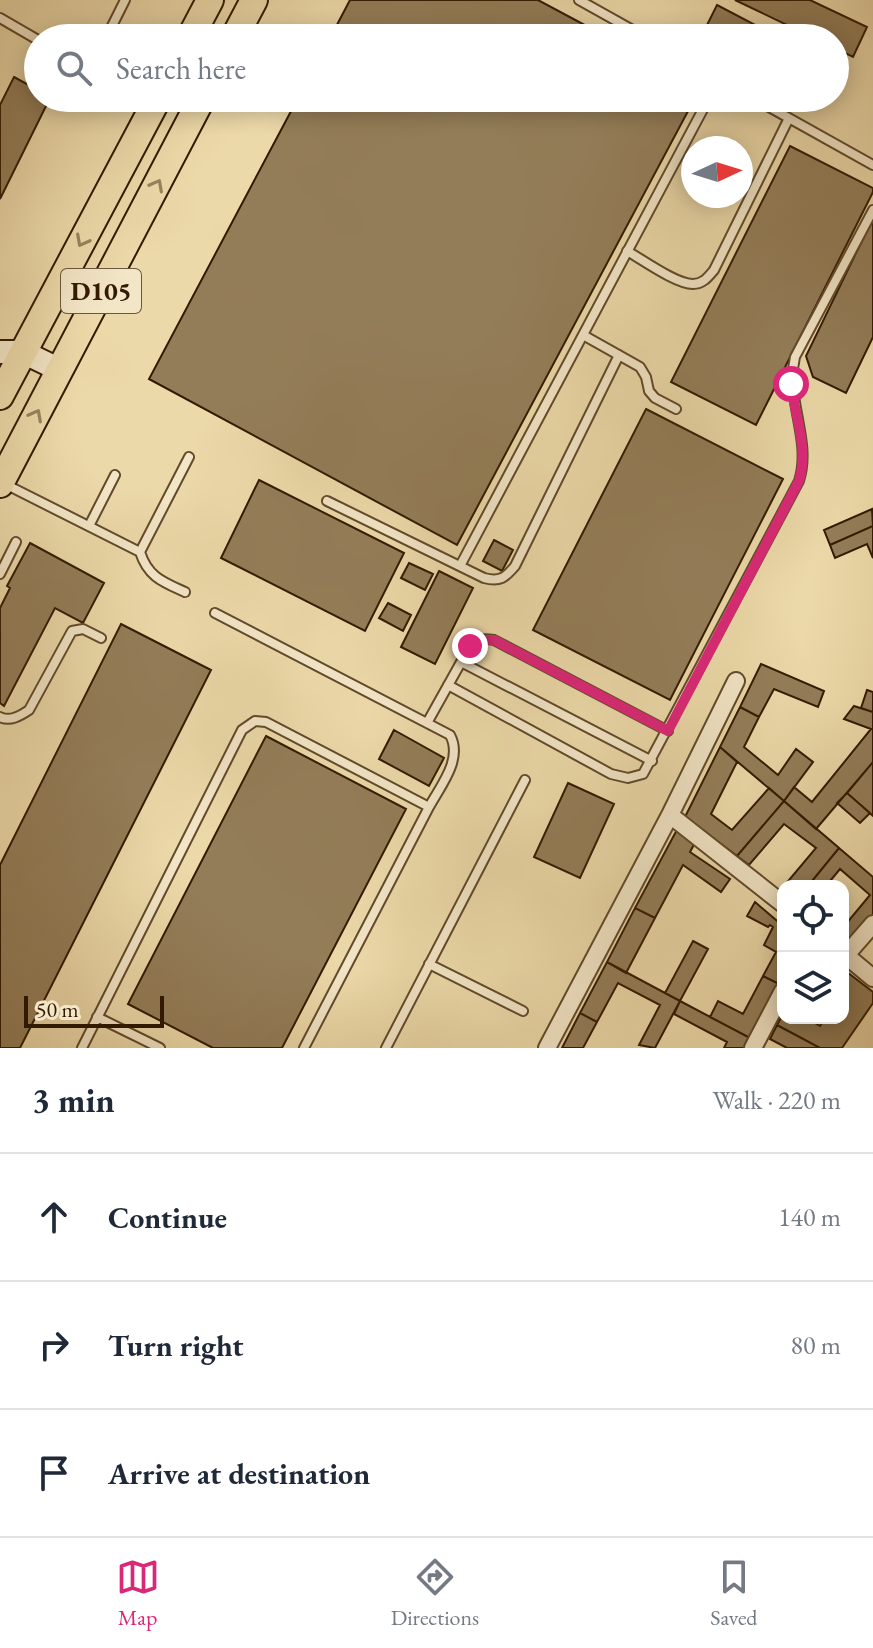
<!DOCTYPE html>
<meta charset="utf-8">
<style>
:root{--surface:#fff;--page:#f2f2f3;--text:#1f2937;--muted:#747a83;--line:#e0e1e3;--accent:#db2777}
body{margin:0;font-family:"EB Garamond",serif;background:var(--page);color:var(--text)}
.controls{position:absolute;right:24px;bottom:24px;display:grid;overflow:hidden;border-radius:16px;box-shadow:0 4px 20px #0003}
.controls button{width:72px;height:72px;display:grid;place-items:center;padding:0;border:0;border-bottom:2px solid var(--line);background:var(--surface);color:var(--text);font:40px sans-serif}
.compass{position:absolute;left:681px;top:136px;width:72px;height:72px;border-radius:50%;background:var(--surface);box-shadow:0 4px 20px #0003;rotate:86deg}
.scale{position:absolute;left:24px;bottom:20px;width:140px;box-sizing:border-box;padding-left:8px;border:4px solid #321a00;border-top:0;font-size:22px;line-height:28px;white-space:nowrap;color:#321a00;-webkit-text-stroke:6px #f3e6c7;paint-order:stroke}
.stop{position:absolute;width:24px;height:24px;margin:-18px;border:6px solid #db2777;border-radius:50%;background:#fff}
.stop.end{background:#db2777;border-color:#fff;box-shadow:0 2px 8px #0008}
.list{margin:0;padding:0;list-style:none}
h2{display:flex;justify-content:space-between;align-items:center;height:104px;margin:0;padding:0 32px;font-size:34px}
h2 small{font-size:26px;font-weight:400;color:var(--muted)}
.list li{display:grid;grid-template-columns:52px 1fr auto;gap:24px;align-items:center;box-sizing:border-box;height:128px;padding:0 32px;border-top:2px solid var(--line)}
.list b{display:block;font-size:30px;white-space:nowrap}
.list em{font-size:26px;font-style:normal;color:var(--muted)}
.icon{flex:none;width:44px;height:44px;fill:none;stroke:currentColor;stroke-width:2;stroke-linecap:round;stroke-linejoin:round}
.map{position:relative;flex:none;width:873px;height:1048px;overflow:hidden}
.search{position:absolute;background:var(--surface);box-shadow:0 4px 20px #0003;left:24px;right:24px;top:24px;height:88px;display:flex;align-items:center;gap:20px;box-sizing:border-box;padding:0 28px;border-radius:44px;color:var(--muted);font-size:30px}
.sheet{height:488px;background:var(--surface)}
nav{display:flex;justify-content:space-around;align-items:center;box-sizing:border-box;height:112px;border-top:2px solid var(--line);background:var(--surface);font-size:22px;color:var(--muted)}
nav a{display:grid;justify-items:center;gap:4px}
nav .on{color:var(--accent)}
.map>svg:first-child{display:block}
.building{fill:#937d58;stroke:#321a00;stroke-width:2}
.lines{fill:none;stroke-linecap:round;stroke-linejoin:round}
.service-casing{stroke:#604a2a;stroke-width:12}
.minor-casing{stroke:#604a2a;stroke-width:20}
.secondary-casing{stroke:#321a00;stroke-width:26}
.primary-casing{stroke:#321a00;stroke-width:30}
.service{stroke:#f3e6c7;stroke-width:8}
.minor{stroke:#f3e6c7;stroke-width:16}
.secondary{stroke:#f3e6c7;stroke-width:22}
.primary{stroke:#ecd9a9;stroke-width:26}
.oneway{stroke:#98835d}
.route{stroke:#db2777;stroke-width:10}
.labels{text-anchor:middle;dominant-baseline:central;stroke-width:8;stroke-linejoin:round;paint-order:stroke}
.shield{fill:#f3e6c7;stroke:#6c573c;stroke-width:2}
.shield-label{font-size:26px;font-weight:bold;fill:#321a00}
</style>
<div class="map">
<svg width="873" height="1048" viewBox="0 0 873 1048">
<rect width="100%" height="100%" fill="#ecd9a9"/>
<filter id="stains"><feTurbulence type="fractalNoise" baseFrequency=".0025" numOctaves="4"/><feColorMatrix values="0 0 0 0 .2 0 0 0 0 .09 0 0 0 0 .02 0 0 0 .5 -.17"/></filter>
<radialGradient id="worn" r=".72"><stop offset=".6" stop-color="#630" stop-opacity="0"/><stop offset="1" stop-color="#630" stop-opacity=".3"/></radialGradient>
<!-- building -->
<path class="building" d="M350 0H538L609 38H330Z
M735 0H810L867 27 853 57 835 48V38H814Z
M717 5 780 38H722L705 29Z
M14 77 38 90V98H50L0 199V105Z
M298 98H695L457 545 149 379Z
M790 146 873 188V192L756 425 671 382Z
M873 218V337L846 393 813 377 806 356Z
M646 409 783 479 670 700 533 630Z
M259 480 404 553 365 631 221 558Z
M872 509 873 526 830 545 824 530Z
M873 526V558L867 544 835 558 830 545Z
M494 540 513 550 502 571 483 561Z
M30 543 104 583 83 623 55 608 4 706 0 703V608L10 588 7 586Z
M409 563 433 574 425 590 401 578Z
M439 571 473 588 435 664 401 647Z
M388 603 411 615 403 631 379 618Z
M121 624 211 670 20 1048H0V865Z
M761 664 824 691 818 707 774 689 759 717 740 707Z
M867 690 873 692V712L861 708Z
M854 706 873 712V762L816 829 784 801 794 787 812 802 871 729 844 719Z
M740 707 759 717 744 747 778 775 796 749 813 762 784 801 720 747Z
M394 730 444 758 429 786 379 759Z
M266 736 406 809 282 1048H213L128 1004Z
M720 747 737 762 711 814 732 830 769 788 784 801 737 856 685 817Z
M873 762V816L847 793Z
M568 783 614 804 580 878 534 857Z
M847 793 870 813 860 823 837 803Z
M784 801 839 848 808 886H784L816 848 784 824 749 865 737 856Z
M679 826 697 839 690 852 730 879 721 892 683 865 655 918 635 908Z
M839 848 873 877V917L849 946 843 941V922L846 924 870 895 840 869 826 886H808Z
M755 902 783 926V976L779 984 763 976 776 952 764 945 773 927 770 925 768 927 747 916Z
M635 908 655 918 626 973 607 962Z
M693 941 708 949 680 1001 665 993Z
M607 962 680 1001 655 1048 639 1045 660 1005 618 983 597 1022 580 1013Z
M843 969 873 992V1003L842 1048H820L777 1025 783 1014V1018H807L820 1026 825 1018H843Z
M763 976 779 984 750 1038 710 1017 718 1001 743 1014Z
M680 1001 750 1038 745 1048H724L727 1042 674 1014Z
M580 1013 597 1022 583 1048H562Z
M777 1025 820 1048H787L770 1039Z"/>
<g class="lines">
<defs>
<path id="service" d="M579 0 647 38
M0 18 38 40
M106 38 125 0
M753 98 873 165
M627 251C643 260 676 284 693 284 703 284 708 277 714 270L789 118
M583 335 640 367 646 377 649 391 655 398 676 409
M5 484 140 552C148 577 163 582 185 592
M327 501 484 578C500 582 505 578 515 566L619 355
M89 526 115 475
M140 552 189 457
M460 566 709 98
M0 574 16 542
M215 613 450 735C463 759 441 785 429 807
M461 662 652 761
M448 685 611 774 628 778 643 774 799 481C812 440 785 400 795 357L873 210
M0 717C10 722 20 716 29 710L72 631 83 629 101 638
M427 723 470 646C478 639 483 638 494 640L668 731
M429 964 523 1011
M97 1017 160 1048
M82 1048 242 730 255 721 266 722 429 807 304 1048
M386 1048 525 780"/>
<path id="minor" d="M670 815 783 904
M843 953 873 978
M846 955 873 924
M547 1048 670 815 736 681
M753 1048 783 991"/>
<path id="secondary" d="M0 352H23L60 370"/>
<path id="primary" d="M190 38 210 0
M234 38 254 0
M0 396 158 98
M0 484 202 98"/>
</defs>
<!-- service casing -->
<use href="#service" class="service-casing"/>
<!-- minor casing -->
<use href="#minor" class="minor-casing"/>
<!-- secondary casing -->
<use href="#secondary" class="secondary-casing"/>
<!-- primary casing -->
<use href="#primary" class="primary-casing"/>
<!-- service -->
<use href="#service" class="service"/>
<!-- minor -->
<use href="#minor" class="minor"/>
<!-- secondary -->
<use href="#secondary" class="secondary"/>
<!-- primary -->
<use href="#primary" class="primary"/>
</g>
<!-- one-way arrows -->
<defs><path id="oneway-chevron" d="M-2-3.5L2.5 0L-2 3.5" fill="none" stroke-width="1.6" stroke-linecap="round" stroke-linejoin="round" transform="scale(2)"/></defs>
<g class="oneway">
<use href="#oneway-chevron" transform="translate(157 185) rotate(-62)"/>
<use href="#oneway-chevron" transform="translate(82 241) rotate(118)"/>
<use href="#oneway-chevron" transform="translate(36 415) rotate(-62)"/>
</g>
<g class="lines">
<!-- route -->
<path class="route" d="M470 646 477 640H494L668 731 799 481C809 449 795 417 791 384"/>
</g>
<g class="labels">
<!-- shield labels -->
<rect class="shield" x="61" y="269" width="80" height="44" rx="6"/>
<g class="shield-label">
<text x="101" y="291">D105</text>
</g>
</g>
<rect width="100%" height="100%" filter="url(#stains)"/>
<rect width="100%" height="100%" fill="url(#worn)"/>
</svg>
<div class="controls">
<button><svg class="icon" aria-label="locate" viewBox="0 0 24 24"><circle cx="12" cy="12" r="6"/><path d="M12 2v4M12 18v4M2 12h4M18 12h4"/></svg></button>
<button><svg class="icon" aria-label="layers" viewBox="0 0 24 24"><path d="M12 4l9 5-9 5-9-5zM3 14l9 5 9-5"/></svg></button>
</div>
<svg class="compass" viewBox="-18 -18 36 36"><path d="M0-13l5 13h-10z" fill="#e53935"/><path d="M0 13l5-13h-10z" fill="#747a83"/></svg>
<div class="scale">50 m</div>
<div class="stop" style="left:791px;top:384px"></div>
<div class="stop end" style="left:470px;top:646px"></div>
<div class="search"><svg class="icon" aria-label="search" viewBox="0 0 24 24"><circle cx="10" cy="10" r="6"/><path d="M15 15l6 6"/></svg>Search here</div>
</div>
<section class="sheet">
<h2>3 min<small>Walk · 220 m</small></h2>
<ul class="list">
<li><svg class="icon" aria-label="ahead" viewBox="0 0 24 24"><path d="M12 20V5M6 11l6-6 6 6"/></svg><div><b>Continue</b></div><em>140 m</em></li>
<li><svg class="icon" aria-label="right" viewBox="0 0 24 24"><path d="M7 20v-9h11M14 6l5 5-5 5"/></svg><div><b>Turn right</b></div><em>80 m</em></li>
<li><svg class="icon" aria-label="arrive" viewBox="0 0 24 24"><path d="M6 21V4h12l-3 4 3 4H6"/></svg><div><b>Arrive at destination</b></div></li>
</ul>
</section>
<nav>
<a class="on"><svg class="icon" aria-label="map" viewBox="0 0 24 24"><path d="M3 6l6-2 6 2 6-2v14l-6 2-6-2-6 2zM9 4v14M15 6v14"/></svg>Map</a>
<a><svg class="icon" aria-label="directions" viewBox="0 0 24 24"><path d="M12 3l9 9-9 9-9-9zM9 14v-3h6M13 9l2 2-2 2"/></svg>Directions</a>
<a><svg class="icon" aria-label="saved" viewBox="0 0 24 24"><path d="M7 4h10v16l-5-4-5 4z"/></svg>Saved</a>
</nav>
